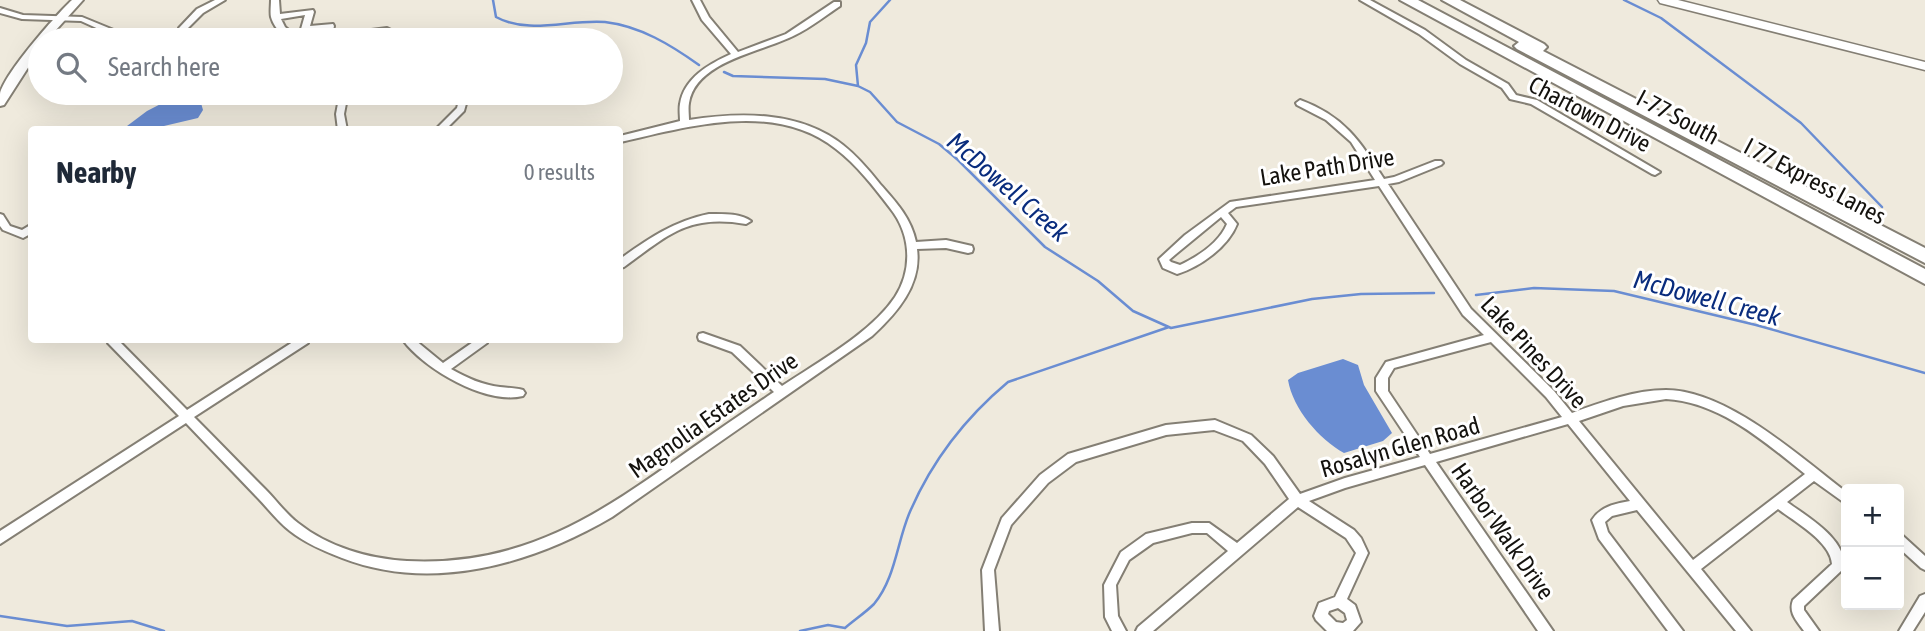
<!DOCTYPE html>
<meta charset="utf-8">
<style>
:root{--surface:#fff;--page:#f6f6f7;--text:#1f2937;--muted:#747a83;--line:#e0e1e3}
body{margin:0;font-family:"Asap Condensed",sans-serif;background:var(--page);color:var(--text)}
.controls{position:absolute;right:21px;bottom:21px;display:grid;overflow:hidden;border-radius:7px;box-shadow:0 7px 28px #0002}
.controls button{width:63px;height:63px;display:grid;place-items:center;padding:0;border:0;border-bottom:2px solid var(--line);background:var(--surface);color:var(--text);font:35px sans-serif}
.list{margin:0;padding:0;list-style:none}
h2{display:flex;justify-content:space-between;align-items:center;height:91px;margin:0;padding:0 28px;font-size:30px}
h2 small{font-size:23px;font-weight:400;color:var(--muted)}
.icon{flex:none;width:38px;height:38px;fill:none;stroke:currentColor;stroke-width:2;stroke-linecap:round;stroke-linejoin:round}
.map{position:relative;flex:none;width:1925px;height:631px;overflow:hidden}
.search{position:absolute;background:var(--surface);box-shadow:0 7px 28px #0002;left:28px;top:28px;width:595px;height:77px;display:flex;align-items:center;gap:18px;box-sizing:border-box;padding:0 24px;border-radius:38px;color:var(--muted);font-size:26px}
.panel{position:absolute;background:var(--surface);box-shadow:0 7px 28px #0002;left:28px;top:126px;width:595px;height:217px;border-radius:7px}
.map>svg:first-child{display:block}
.water{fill:#6a8dd2}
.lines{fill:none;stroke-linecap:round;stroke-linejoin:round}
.stream{stroke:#6a8dd2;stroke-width:2.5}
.street-casing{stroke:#847f74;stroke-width:4}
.secondary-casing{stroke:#847f74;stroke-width:4}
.primary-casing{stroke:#847f74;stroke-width:3}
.highway-casing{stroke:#847f74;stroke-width:4}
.street{fill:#fff;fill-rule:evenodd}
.secondary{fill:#fff;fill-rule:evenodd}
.primary{fill:#fff;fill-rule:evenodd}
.highway{fill:#fff;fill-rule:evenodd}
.labels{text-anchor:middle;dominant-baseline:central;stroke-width:6;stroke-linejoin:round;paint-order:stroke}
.street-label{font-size:24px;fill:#14120e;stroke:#fff}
.water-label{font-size:26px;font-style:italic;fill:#092c7d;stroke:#fff}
</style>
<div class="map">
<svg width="1925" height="631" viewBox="0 0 1925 631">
<rect width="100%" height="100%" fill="#efeadd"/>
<!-- water -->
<path class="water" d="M182 93H191L201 103 203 110 198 118 164 126 117 129 127 126 147 111Z
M1343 359 1358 365 1364 385 1392 433 1383 441 1344 453C1319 439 1293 409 1288 380L1298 373Z"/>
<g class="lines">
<!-- stream -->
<path class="stream" d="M493 0 496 17C529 35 569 19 605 22 640 26 671 45 699 65
M1624 0 1661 18 1801 123 1882 207
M724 72 733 76 825 79 858 86 870 92 897 122 939 144 958 160 1045 247 1098 281 1133 311 1171 328 1312 299 1361 294 1434 293
M858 86 856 65 866 43 870 22 890 0
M1476 295 1534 288 1614 291 1756 325 1925 373
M0 616 67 626 132 621 164 631
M800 631 828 625 845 628C854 620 865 613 874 604 895 579 897 543 909 514 931 462 965 418 1008 382L1169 327"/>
<defs>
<path id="street" d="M215 0H225L203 13 186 30V40H178L179 28 197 9Z
M271 0H279L280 14 313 10 314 12 310 26 333 24 334 26 332 35 387 28 391 30 387 32 326 40 323 38 325 29 302 31 301 29 305 15 281 19 285 27 301 40C288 41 275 31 271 17 270 13 271 5 271 0Z
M692 0H700L709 17 738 52 786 34 834 2H840V6C822 18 805 32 784 40 754 53 695 64 689 103 688 108 689 115 689 120 741 112 800 111 843 145 857 156 869 170 880 184 896 202 911 218 916 242L946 240 972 246 973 249 972 252 968 253 946 248 917 249C922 285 896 314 872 336L612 517C532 564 432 593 342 558 324 551 305 543 290 531 277 521 267 507 256 496 233 472 209 447 186 423L0 544V531L179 416 108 343 107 340H118L187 410 296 340H309L308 343 194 417C218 441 241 465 265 489 276 500 286 514 298 523 328 547 369 559 407 561 524 567 600 514 691 449 718 430 746 411 774 392L732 352 699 340 698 337 699 334 703 333 740 346 782 386C818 362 871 333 895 297 913 269 911 234 890 208 874 187 857 165 836 149 774 100 688 127 620 142V136L680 121C680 116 679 109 680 104 684 78 709 64 731 54L702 20Z
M1360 0H1370L1425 30 1466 60 1508 84 1516 95 1537 100 1660 172 1655 175 1652 174 1531 104 1510 99 1502 88 1460 64 1419 34Z
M0 8 23 15 82 17 121 33 122 40H114V36L81 21 22 19 0 13Z
M340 93H348L344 114 347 130H338L336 114Z
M461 93H469L464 111 445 130H435L457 108Z
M1300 100C1344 116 1360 141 1384 179L1394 177 1435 161H1441L1443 163 1441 165 1399 182 1388 184 1471 309 1554 391 1572 413C1602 402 1634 390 1666 390 1727 390 1800 457 1846 492V504L1814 481 1787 502C1806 516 1852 542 1842 570L1804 606V610L1819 631H1804C1797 621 1788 613 1793 600L1832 564C1831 542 1794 521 1778 509L1701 569 1751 631H1736L1637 510 1612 516 1605 522 1608 532 1683 631H1668L1599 539 1592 520C1601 506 1615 504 1630 501L1568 424 1436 462 1553 631H1538L1425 465 1345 488 1309 501 1354 530 1361 538 1368 553 1347 599 1355 605 1361 622 1353 631H1327L1316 620 1314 616 1319 603 1335 597 1356 553 1346 538 1298 507 1153 631H1136L1138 627 1228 551 1207 533H1192L1153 543 1129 560 1116 585 1118 616 1126 631H1112L1105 617 1104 585 1121 552 1146 534 1192 523H1209L1237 543 1289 499 1265 464 1243 441 1214 430 1166 435 1076 462 1048 483 1011 525 994 570 999 631H985L982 570 1002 518 1040 475 1068 454 1166 425 1215 420 1251 435 1273 456 1300 494 1345 478 1420 457 1376 391V378L1386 362 1484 335 1463 315 1379 186 1236 207 1228 213 1237 224C1228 247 1200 267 1177 274L1163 268 1159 259 1185 235 1230 202 1375 180 1351 142 1326 120 1297 105 1296 103ZM1221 217 1227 224C1219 243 1197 257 1180 265L1171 262 1169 260 1176 254ZM1491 342 1546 397 1562 417 1430 454 1388 391V378L1394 368ZM1666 399C1720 402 1765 442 1805 474L1693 560 1579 421 1623 406ZM1338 608 1345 613 1347 620 1343 623 1336 622 1328 614 1329 611Z
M0 214 3 215 10 226 22 230 32 224V233L23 238 3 230 0 226Z
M709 214C722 214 740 213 751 221L746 224C688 214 668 235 624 267L620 268V259C648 239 674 221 709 214Z
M403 340H415L443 363 476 340H488L487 343 451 369C467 378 482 385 500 387 508 388 515 388 523 390L525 393 523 396C486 405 424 369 403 340Z
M1899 535 1903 536 1925 556V570L1921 568 1899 548Z
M1925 594V612L1913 631H1899L1920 596Z"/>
<path id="secondary" d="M72 0H83L47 40H40V49L4 105 0 106C0 102 0 98 0 94 4 74 55 16 72 0Z"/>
<path id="primary" d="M1658 0H1678L1925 62V70L1660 3Z"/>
<path id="highway" d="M1400 0H1418L1925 269V284Z
M1442 0H1460L1544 44 1547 47 1543 51 1925 248V263L1517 49 1514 46 1519 42Z"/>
</defs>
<!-- street casing -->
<use href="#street" class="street-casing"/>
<!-- secondary casing -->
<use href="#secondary" class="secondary-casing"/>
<!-- primary casing -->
<use href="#primary" class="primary-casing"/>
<!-- highway casing -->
<use href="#highway" class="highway-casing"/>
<!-- street -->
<use href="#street" class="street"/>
<!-- secondary -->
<use href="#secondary" class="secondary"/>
<!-- primary -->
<use href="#primary" class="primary"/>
<!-- highway -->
<use href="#highway" class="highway"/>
</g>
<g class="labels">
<!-- street labels -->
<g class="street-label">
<text transform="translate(1590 114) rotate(28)">Chartown Drive</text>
<text transform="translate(1678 117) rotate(28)">I-77 South</text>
<text transform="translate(1327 167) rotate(-9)">Lake Path Drive</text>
<text transform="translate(1815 181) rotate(28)">I 77 Express Lanes</text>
<text transform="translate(1534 352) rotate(47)">Lake Pines Drive</text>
<text transform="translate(713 415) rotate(-35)">Magnolia Estates Drive</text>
<text transform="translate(1400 447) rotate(-16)">Rosalyn Glen Road</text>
<text transform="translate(1503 531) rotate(55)">Harbor Walk Drive</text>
</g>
<!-- water labels -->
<g class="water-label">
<text transform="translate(1008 187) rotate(41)">McDowell Creek</text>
<text transform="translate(1707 298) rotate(15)">McDowell Creek</text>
</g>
</g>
</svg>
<div class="controls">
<button>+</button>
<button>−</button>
</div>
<div class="search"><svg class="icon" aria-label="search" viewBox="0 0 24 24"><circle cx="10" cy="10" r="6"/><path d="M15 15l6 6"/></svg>Search here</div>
<section class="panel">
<h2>Nearby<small>0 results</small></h2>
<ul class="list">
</ul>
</section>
</div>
